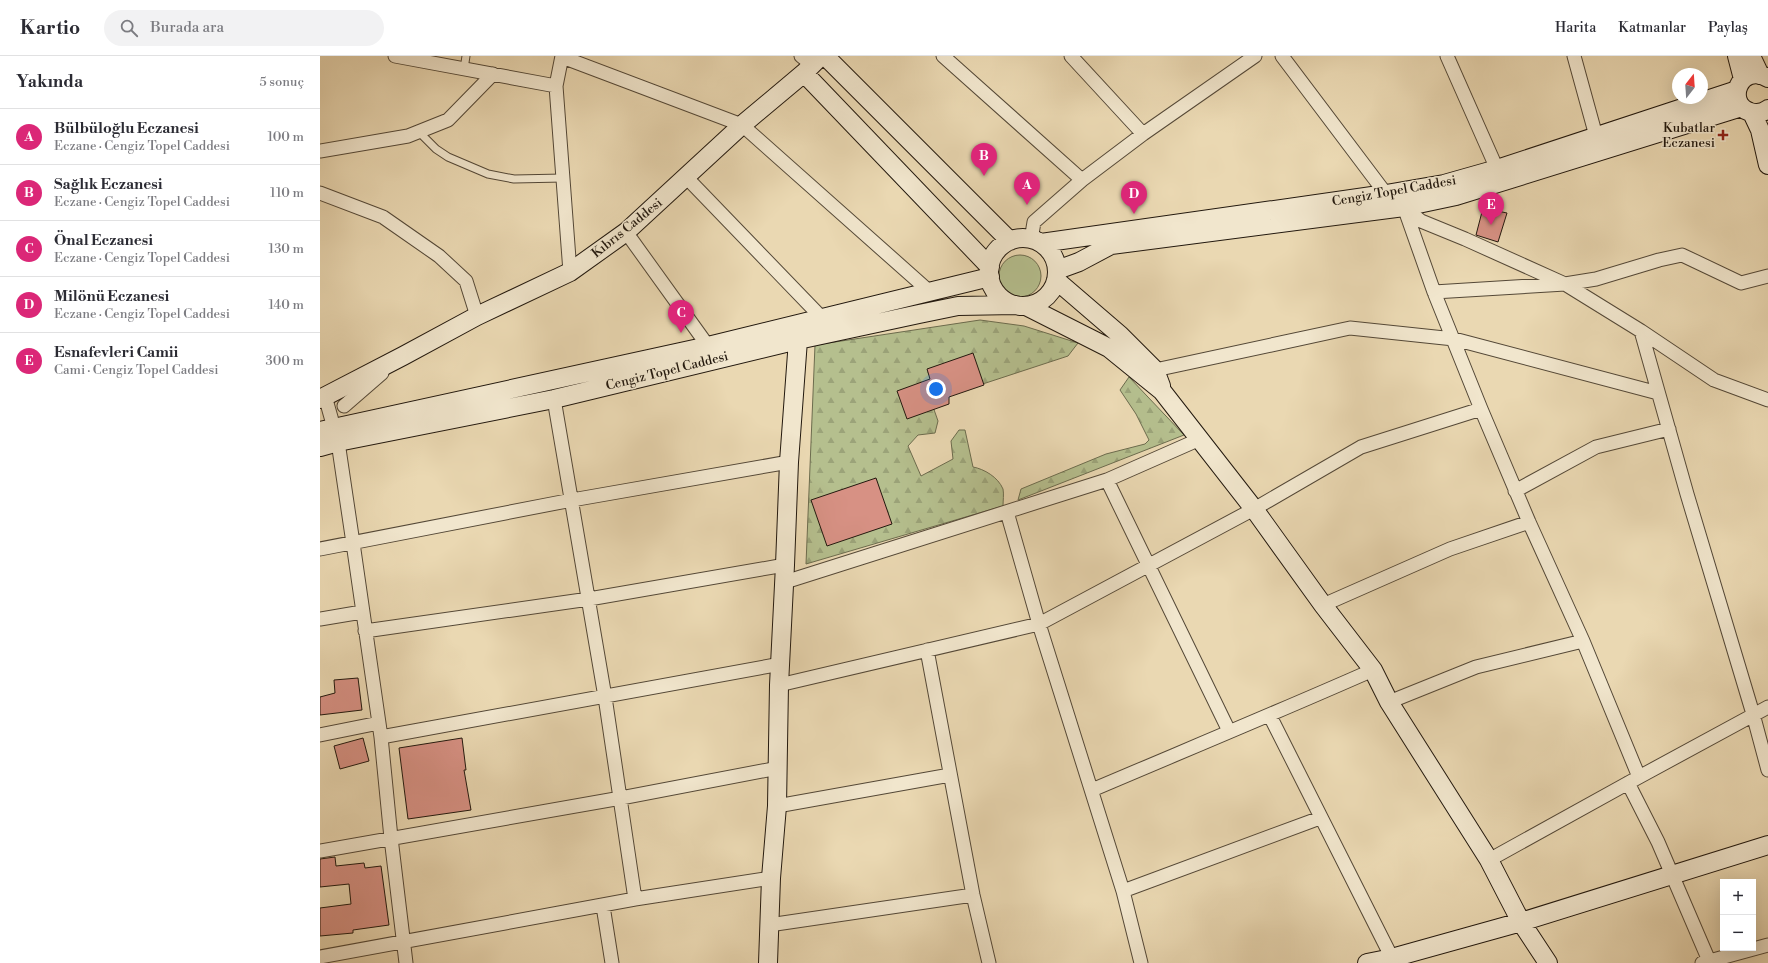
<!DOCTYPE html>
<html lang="tr">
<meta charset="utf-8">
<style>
:root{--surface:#fff;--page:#f2f2f3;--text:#2b2b33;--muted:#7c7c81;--line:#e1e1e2;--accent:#db2777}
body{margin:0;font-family:"Libre Bodoni",serif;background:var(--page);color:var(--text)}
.controls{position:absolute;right:12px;bottom:12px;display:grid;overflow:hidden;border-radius:0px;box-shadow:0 4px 16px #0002}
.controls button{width:36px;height:36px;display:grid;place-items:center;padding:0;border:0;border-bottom:1px solid var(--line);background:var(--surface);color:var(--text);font:20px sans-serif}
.compass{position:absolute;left:1352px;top:12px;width:36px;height:36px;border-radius:50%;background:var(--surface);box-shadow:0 4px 16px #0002;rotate:17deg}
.you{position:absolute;left:616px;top:333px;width:14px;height:14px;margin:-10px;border:3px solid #fff;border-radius:50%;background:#1a73e8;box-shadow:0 0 0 6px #1a73e833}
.badge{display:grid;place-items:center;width:26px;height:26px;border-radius:50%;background:var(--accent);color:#fff;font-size:13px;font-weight:700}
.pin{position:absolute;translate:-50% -33px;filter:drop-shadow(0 1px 2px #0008)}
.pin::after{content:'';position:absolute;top:21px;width:14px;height:12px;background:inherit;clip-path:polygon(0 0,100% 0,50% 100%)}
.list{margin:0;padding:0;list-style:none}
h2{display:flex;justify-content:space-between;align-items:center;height:52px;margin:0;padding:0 16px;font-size:17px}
h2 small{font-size:13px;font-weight:400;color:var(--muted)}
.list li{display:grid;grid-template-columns:26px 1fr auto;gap:12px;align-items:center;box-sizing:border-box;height:56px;padding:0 16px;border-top:1px solid var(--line)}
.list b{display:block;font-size:15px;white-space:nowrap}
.list p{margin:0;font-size:13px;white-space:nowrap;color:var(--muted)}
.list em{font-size:13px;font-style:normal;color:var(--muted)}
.icon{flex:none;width:22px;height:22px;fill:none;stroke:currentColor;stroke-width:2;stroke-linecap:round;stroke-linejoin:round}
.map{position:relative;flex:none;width:1448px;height:907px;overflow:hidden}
header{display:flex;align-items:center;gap:24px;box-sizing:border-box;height:56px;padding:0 20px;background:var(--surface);border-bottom:1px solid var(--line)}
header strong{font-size:19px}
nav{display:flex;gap:22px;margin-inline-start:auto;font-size:14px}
.search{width:280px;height:36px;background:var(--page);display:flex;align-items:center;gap:10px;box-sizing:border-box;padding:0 14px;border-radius:22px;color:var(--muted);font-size:15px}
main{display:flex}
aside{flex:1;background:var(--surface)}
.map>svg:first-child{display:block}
.green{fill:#b5bf8e;stroke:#6c6c4e}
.forest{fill:url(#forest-firs);stroke:#6c6c4e}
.building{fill:#d79184;stroke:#22180e}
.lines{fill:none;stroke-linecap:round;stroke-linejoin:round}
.lane-casing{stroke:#544837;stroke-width:9}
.street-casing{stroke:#544837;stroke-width:15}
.secondary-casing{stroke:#22180e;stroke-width:20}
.lane{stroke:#f1e6cd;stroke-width:7}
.street{stroke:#f1e6cd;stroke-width:13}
.secondary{stroke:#f1e6cd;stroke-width:18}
.poi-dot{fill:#8f2418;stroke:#f1e6cd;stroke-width:1.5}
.labels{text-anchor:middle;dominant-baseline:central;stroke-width:3;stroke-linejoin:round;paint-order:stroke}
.poi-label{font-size:13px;fill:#22180e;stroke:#f1e6cd;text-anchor:end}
.street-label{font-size:13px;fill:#22180e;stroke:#f1e6cd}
</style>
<header>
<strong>Kartio</strong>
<div class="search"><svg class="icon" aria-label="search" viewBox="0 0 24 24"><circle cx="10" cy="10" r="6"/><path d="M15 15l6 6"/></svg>Burada ara</div>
<nav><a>Harita</a><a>Katmanlar</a><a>Paylaş</a></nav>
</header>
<main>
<aside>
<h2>Yakında<small>5 sonuç</small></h2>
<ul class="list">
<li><span class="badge">A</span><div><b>Bülbüloğlu Eczanesi</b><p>Eczane · Cengiz Topel Caddesi</p></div><em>100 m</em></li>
<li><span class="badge">B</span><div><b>Sağlık Eczanesi</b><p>Eczane · Cengiz Topel Caddesi</p></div><em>110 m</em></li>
<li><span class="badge">C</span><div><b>Önal Eczanesi</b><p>Eczane · Cengiz Topel Caddesi</p></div><em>130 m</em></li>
<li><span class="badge">D</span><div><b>Milönü Eczanesi</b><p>Eczane · Cengiz Topel Caddesi</p></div><em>140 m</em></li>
<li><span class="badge">E</span><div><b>Esnafevleri Camii</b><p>Cami · Cengiz Topel Caddesi</p></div><em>300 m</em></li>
</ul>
</aside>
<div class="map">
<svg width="1448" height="907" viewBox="0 0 1448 907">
<defs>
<pattern id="forest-firs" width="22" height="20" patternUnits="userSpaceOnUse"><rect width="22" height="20" fill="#b5bf8e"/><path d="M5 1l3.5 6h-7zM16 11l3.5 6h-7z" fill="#9ba379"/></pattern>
</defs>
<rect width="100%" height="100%" fill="#ead8b2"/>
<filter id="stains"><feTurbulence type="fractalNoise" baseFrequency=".005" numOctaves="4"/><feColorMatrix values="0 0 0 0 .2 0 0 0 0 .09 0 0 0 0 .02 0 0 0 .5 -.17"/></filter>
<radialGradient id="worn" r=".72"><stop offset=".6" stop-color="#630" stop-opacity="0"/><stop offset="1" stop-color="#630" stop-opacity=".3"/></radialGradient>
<!-- green -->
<path class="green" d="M679 220a21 21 0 1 1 42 0a21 21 0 1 1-42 0Z"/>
<!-- forest -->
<path class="forest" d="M660 264 704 270 758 287 748 300 611 345 618 365 615 377 598 379 588 390 601 420 633 403 631 385 639 374H645L653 411C664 413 678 421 683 433 684 438 683 445 683 450L486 508 495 289Z
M809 321 864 379 698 444 701 433 786 398 825 388 829 384 816 358 800 334Z"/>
<!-- building -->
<path class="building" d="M1163 152 1187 157 1178 186 1156 179Z
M653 297 664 329 629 341V348L587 363 577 335 610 323 607 313Z
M556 422 572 468 507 490 491 444Z
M38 622 42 654 0 659V641L15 637 14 624Z
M43 682 49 705 20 713 14 690Z
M142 682 146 714H144L151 754 88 763 79 692Z
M15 801 16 810 44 807 45 812 61 810 69 869 33 874V877L0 880V852L31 848 29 828 0 831V803Z"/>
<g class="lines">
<defs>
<path id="lane" d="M144 13 146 0
M99 76 116 93 128 101 168 118 194 123 243 122"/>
<path id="street" d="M75 0 236 30
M242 0 236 30 250 216
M481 0 492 9
M623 0 762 124
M751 0 823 78
M962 0 1066 138
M1127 0 1177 113
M1254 0 1276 80
M242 1 422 69 610 236
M0 95 88 80 128 64 173 18
M366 121 502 262
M0 137 63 161 119 200 146 225 157 260
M1084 151 1114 236 1161 353 1209 466 1263 585 1319 721
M1084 151 1101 165 1145 183 1245 228 1321 275 1394 324 1448 344
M306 176 388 290
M711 184 714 166 762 124 823 78 935 0
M1114 236 1245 228 1276 223 1339 204 1362 199 1421 227 1448 220
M1321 275 1367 438 1433 658 1448 714
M835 314 1030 272 1134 283 1338 337
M5 340 18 386 33 487 61 681 71 782 86 907
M234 343 285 641 315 843
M24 350 62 317
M787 424 909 675
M1195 435 1276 391 1349 373
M687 456 719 568 803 835 821 907
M0 493 252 444 469 406
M465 526 787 424 880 383
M1003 549 1130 493 1209 466
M0 563 42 556
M45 575 269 543 465 509
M607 594 653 839 669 907
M459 629 719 568 934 453 1041 391 1161 353
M1069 646 1156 611 1263 585
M950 660 1072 902
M0 679 59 667
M61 681 461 608
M1308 727 1338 786 1390 907
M772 734C866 694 960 655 1053 614
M457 750 630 719
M0 795 301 742 458 712
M1169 804 1319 721 1448 651
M803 835 1000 762
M283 850 292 907
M449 869 653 839
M0 901 315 843 451 822
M1382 907 1448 889"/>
<path id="secondary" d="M505 0 690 185
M1417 0 1423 23
M1431 0 1440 19
M484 17 670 211
M1448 22C1420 6 1404 47 1430 56 1437 58 1443 57 1448 53
M1432 57 1440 74 1448 109
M669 216a34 34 0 1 1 68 0a34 34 0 1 1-68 0Z
M721 187 1066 138 1124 128 1177 113 1417 34
M737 214 759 206 791 189 1084 151 1136 140 1422 51
M736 224 800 279 835 314 841 330
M706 250 789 292 842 335 934 453 1003 549 1053 614 1069 646 1169 804 1201 866 1228 907
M0 343 83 300 157 260 250 216 306 176 422 69 484 17 501 0
M0 375 388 290 670 221
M0 391 18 386 234 343 478 284 599 258 638 250 696 249
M448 907 451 822 457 750 459 629 465 509 469 406 478 284
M1047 907 1072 902 1201 866 1448 789"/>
</defs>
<!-- lane casing -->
<use href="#lane" class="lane-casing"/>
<!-- street casing -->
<use href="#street" class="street-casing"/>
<!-- secondary casing -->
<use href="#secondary" class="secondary-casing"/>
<!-- lane -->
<use href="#lane" class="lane"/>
<!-- street -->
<use href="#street" class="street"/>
<!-- secondary -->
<use href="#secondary" class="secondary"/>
</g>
<!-- markers -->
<path class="poi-dot" d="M1401 73h4v4h4v4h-4v4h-4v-4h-4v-4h4z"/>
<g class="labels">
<!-- poi labels -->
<g class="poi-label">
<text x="1395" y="72">Kubatlar<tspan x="1395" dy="15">Eczanesi</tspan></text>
</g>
<!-- street labels -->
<g class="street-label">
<text transform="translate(1074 135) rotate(-10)">Cengiz Topel Caddesi</text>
<text transform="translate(307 172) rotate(-39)">Kıbrıs Caddesi</text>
<text transform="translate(347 315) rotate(-14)">Cengiz Topel Caddesi</text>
</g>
</g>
<rect width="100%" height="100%" filter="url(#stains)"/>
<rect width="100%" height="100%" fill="url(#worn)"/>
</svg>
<div class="controls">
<button>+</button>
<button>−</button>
</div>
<svg class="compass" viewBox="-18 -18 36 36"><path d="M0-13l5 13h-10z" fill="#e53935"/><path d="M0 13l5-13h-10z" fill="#7c7c81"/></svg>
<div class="you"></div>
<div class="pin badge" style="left:707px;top:149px">A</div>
<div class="pin badge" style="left:664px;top:120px">B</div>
<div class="pin badge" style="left:361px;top:277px">C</div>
<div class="pin badge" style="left:814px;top:158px">D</div>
<div class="pin badge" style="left:1171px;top:169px">E</div>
</div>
</main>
